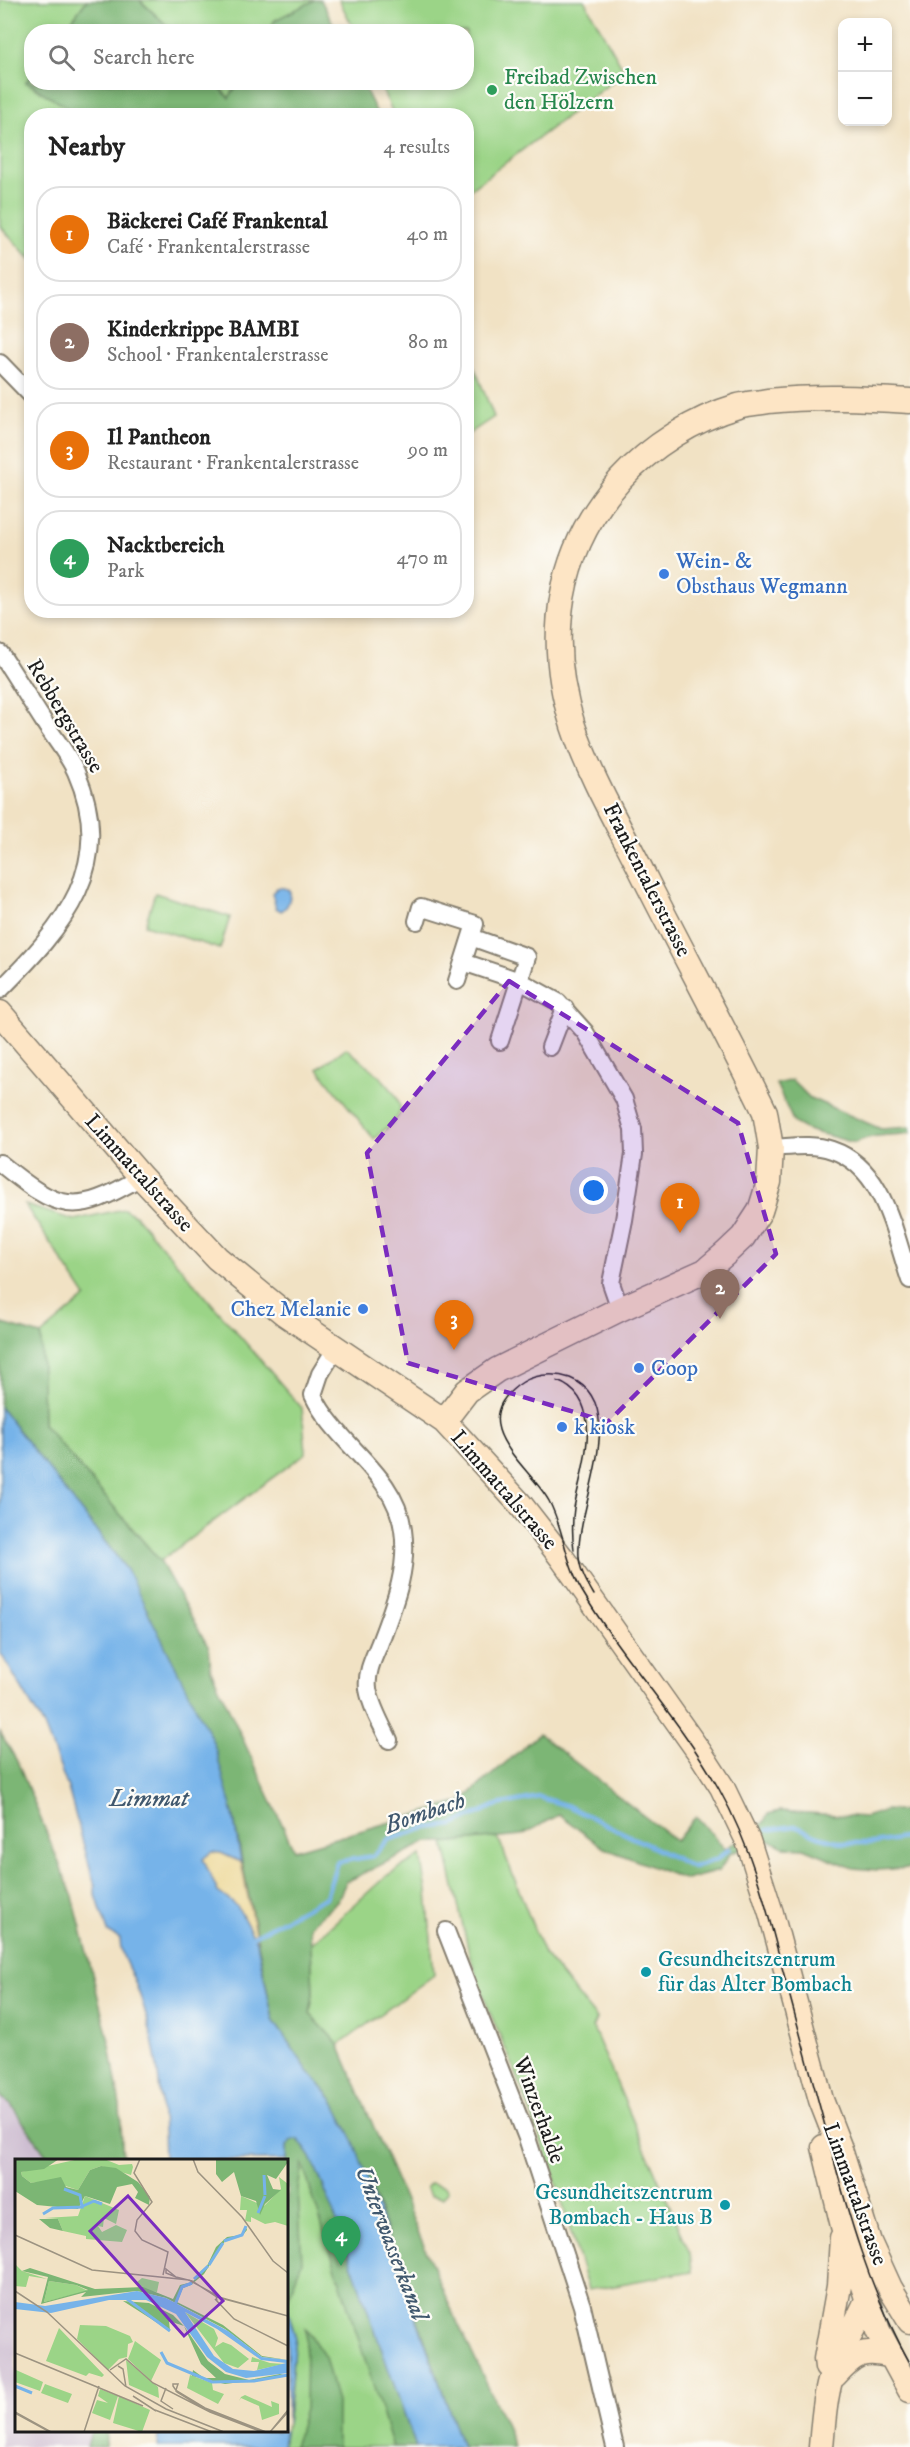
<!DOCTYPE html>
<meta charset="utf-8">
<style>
:root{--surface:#fff;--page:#f6f6f6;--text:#222;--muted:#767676;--line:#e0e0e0;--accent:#0b8043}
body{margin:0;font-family:"IM FELL DW Pica",serif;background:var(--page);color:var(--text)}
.controls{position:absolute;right:18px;top:18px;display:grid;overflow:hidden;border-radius:12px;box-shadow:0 3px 9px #0003}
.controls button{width:54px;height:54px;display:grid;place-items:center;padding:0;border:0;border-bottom:2px solid var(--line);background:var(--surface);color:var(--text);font:30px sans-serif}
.you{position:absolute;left:594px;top:1191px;width:21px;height:21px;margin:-15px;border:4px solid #fff;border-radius:50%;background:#1a73e8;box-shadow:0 0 0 9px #1a73e833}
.badge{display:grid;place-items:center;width:39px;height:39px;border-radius:50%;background:var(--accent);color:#fff;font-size:20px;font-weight:700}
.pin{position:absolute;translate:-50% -50px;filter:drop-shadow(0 2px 3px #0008)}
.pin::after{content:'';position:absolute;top:32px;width:21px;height:18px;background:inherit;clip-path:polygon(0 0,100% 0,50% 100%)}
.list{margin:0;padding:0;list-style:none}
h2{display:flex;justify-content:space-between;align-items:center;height:78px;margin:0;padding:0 24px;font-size:26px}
h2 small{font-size:20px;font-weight:400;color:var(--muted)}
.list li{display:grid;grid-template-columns:39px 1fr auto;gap:18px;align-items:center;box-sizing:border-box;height:96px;margin:0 12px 12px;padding:0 12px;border:2px solid var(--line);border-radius:24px}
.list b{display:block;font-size:22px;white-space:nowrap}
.list p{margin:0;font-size:20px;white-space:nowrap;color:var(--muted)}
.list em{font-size:20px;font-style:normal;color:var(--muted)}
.icon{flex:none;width:33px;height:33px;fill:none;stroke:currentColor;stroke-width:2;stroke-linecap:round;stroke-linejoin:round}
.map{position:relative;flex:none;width:910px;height:2447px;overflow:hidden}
.search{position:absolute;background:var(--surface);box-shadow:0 3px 9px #0003;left:24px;top:24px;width:450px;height:66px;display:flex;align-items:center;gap:15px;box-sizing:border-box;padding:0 21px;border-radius:24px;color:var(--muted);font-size:22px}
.panel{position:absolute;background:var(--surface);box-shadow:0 3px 9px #0003;left:24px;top:108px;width:450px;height:510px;border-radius:24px}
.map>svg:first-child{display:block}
.industrial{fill:#cebed1}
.green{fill:#9bd487;stroke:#5c7852;stroke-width:1.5}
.forest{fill:#7cb674;stroke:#4c6948;stroke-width:1.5}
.sand{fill:#eeda9e;stroke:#857b5d;stroke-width:1.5}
.water{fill:#76b3e9;stroke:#496882;stroke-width:1.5}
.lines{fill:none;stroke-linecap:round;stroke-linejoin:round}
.stream{stroke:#76b3e9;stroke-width:4.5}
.street-casing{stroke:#867f70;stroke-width:20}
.secondary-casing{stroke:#867f70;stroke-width:27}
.street{stroke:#fff;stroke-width:16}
.secondary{stroke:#fde5c5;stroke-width:24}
.tram{stroke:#1c1c1c;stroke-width:1.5}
.marked{fill:#7b2cbf;fill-opacity:0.2;stroke:#7b2cbf;stroke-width:4.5;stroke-dasharray:12 8;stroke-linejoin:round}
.leisure-dot{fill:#2e9e5b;stroke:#fdfcf7;stroke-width:2}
.shop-dot{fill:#3f7fe0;stroke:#fdfcf7;stroke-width:2}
.culture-dot{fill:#0f9aa8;stroke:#fdfcf7;stroke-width:2}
.labels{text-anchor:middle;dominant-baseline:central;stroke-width:4.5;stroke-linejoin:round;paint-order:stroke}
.leisure-label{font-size:22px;fill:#27864d;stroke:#fdfcf7;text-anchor:start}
.shop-label{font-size:22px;fill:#366cbe;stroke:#fdfcf7;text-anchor:start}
.street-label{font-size:22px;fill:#1c1c1c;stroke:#fdfcf7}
.culture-label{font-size:22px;fill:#0d838f;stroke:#fdfcf7;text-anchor:start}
.water-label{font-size:24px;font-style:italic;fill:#40586e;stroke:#fdfcf7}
.inset-river{fill:none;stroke:#76b3e9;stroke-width:3}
.inset-road{fill:none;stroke:#9c9381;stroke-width:1.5}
.view{fill:#7b2cbf;fill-opacity:0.15;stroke:#7b2cbf;stroke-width:3}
.inset-edge{fill:none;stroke:#1c1c1c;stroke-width:3}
</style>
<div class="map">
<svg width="910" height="2447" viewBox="0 0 910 2447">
<rect width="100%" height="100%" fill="#fdfcf7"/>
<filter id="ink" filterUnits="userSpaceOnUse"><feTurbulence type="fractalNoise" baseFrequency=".0167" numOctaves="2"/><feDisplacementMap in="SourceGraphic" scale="12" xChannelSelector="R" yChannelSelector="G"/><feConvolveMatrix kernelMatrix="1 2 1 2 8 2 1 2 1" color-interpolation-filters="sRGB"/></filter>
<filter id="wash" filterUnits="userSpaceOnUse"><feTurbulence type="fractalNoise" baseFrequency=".008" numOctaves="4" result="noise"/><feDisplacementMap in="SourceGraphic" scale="24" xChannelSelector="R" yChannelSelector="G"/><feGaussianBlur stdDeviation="1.35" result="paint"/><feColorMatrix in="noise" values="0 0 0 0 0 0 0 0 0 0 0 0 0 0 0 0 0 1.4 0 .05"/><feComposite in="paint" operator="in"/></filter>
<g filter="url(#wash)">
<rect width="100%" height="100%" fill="#f1e2c4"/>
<!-- industrial -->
<path class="industrial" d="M0 2097 11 2105 50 2160H16V2430L91 2431 87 2447H0Z"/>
<!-- green -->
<path class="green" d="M0 0H87L64 31 32 32 31 75 27 82 80 115 32 116 31 260 0 226Z
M140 0H316L275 20 268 32 173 31Z
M339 0H584L625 72 467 192 466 116 394 115 379 83 466 82V32L355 31Z
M216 83H238L229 98Z
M466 346 494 417 467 435H466Z
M155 893 230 917 220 949 145 925Z
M346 1048C359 1059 411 1096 398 1116 392 1125 381 1132 374 1139L318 1069Z
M25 1205 74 1220 124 1209 136 1216 302 1408 306 1453 160 1561 43 1424 41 1335 86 1297Z
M498 1837 544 1954 597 2019 593 2028 690 2253 692 2271 588 2290 555 2179 514 2068 489 2011 470 1957 444 1843Z
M421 1855 427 1891 434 1975 339 2045 310 2014 313 1994 311 1944 386 1876Z
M298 2139 416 2447H283L289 2410 295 2335 286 2307 287 2146Z
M431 2183 445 2187 448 2191 443 2198 430 2196 426 2188Z"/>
<!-- forest -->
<path class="forest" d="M87 0H139L173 31H64Z
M315 0H321L337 31H269L275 20Z
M31 75 32 82 216 83 229 98 238 83H362L378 115H79L26 82Z
M792 1080 810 1098 881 1129 910 1127V1133C892 1136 870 1134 855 1143L807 1130 794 1123 776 1084Z
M0 1323 41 1335 43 1424 160 1561 209 1648 211 1670 294 1850 460 1802 539 1734 676 1841 696 1816 725 1849 764 1822 768 1814 780 1811 865 1817 886 1810 910 1812V1868L877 1870 853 1868 804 1848 784 1847 771 1841 730 1853 719 1871 686 1880 604 1848 559 1815 522 1835 450 1842H427L346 1882 337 1902 310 1925 313 1994 310 2014 339 2045 447 2300 507 2427 514 2447H462L374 2194 332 2099 308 2071 273 2020 233 1814 127 1570 0 1407Z
M0 1732 17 1761 73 1897 110 2045 120 2106 123 2160H50L11 2105 0 2097Z
M298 2139 311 2157 328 2197 416 2447H393L302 2163 298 2191 302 2262 287 2301V2146L292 2140Z
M306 2329 325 2357 337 2403V2447H294L305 2409Z
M91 2431H107L105 2447H87Z"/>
<!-- sand -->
<path class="sand" d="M211 1852 221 1853 241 1862 257 1943 237 1906 218 1892 203 1859Z"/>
<!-- water -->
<path class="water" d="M277 888H285L290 891C290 899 289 907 281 911L276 908 272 893Z
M0 1407 127 1570 214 1744 233 1814 241 1862 221 1853 211 1852 203 1859 218 1892 237 1906 257 1943 273 2020 308 2071 332 2099 354 2142 462 2447H416L328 2197 311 2157 298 2139 292 2140 287 2146V2177L286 2160H164C163 2114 160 2067 148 2022 144 2007 139 1991 133 1978 127 1964 120 1954 120 1939L108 1932 95 1892V1886L68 1788 44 1726 0 1652Z
M287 2307 295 2335 287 2424Z
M159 2431V2430L285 2431 283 2447H158Z"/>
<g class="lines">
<!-- stream -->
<path class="stream" d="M767 1830 795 1826 818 1836 844 1843H875L910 1837
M248 1939 326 1897 337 1862 373 1856 388 1840 426 1828 453 1825 497 1805 539 1797 568 1806 693 1867 717 1859 729 1849"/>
</g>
</g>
<g filter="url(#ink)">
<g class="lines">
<defs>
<path id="street" d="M0 363 32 396
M0 653C15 675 29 699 44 722 54 738 68 754 76 772 117 865 64 926 0 990
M417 921 421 907 475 924 457 981
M471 937 527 957 500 1041
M463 962 520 981 558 1002 585 1032 624 1099 633 1129 634 1154 624 1220 611 1283 620 1309
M550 1047 565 1008
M771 1148C790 1147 813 1143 832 1150 885 1168 894 1234 910 1280
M0 1163C59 1211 74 1217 141 1177
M336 1348 320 1374 313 1395C336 1445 395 1472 403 1530 409 1571 393 1607 379 1645 373 1659 366 1673 368 1689 371 1706 381 1724 389 1740
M446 1931 527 2138 582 2306 615 2447"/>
<path id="secondary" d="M0 1013 141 1177 217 1258 284 1313 444 1421 520 1504 562 1558 700 1753 722 1787 748 1841 771 1913 821 2100 839 2146 869 2242 890 2288 910 2321
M444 1421 467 1391 497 1370 620 1309 705 1271 725 1254 743 1237 760 1211 769 1182 771 1148 765 1112C727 1034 686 959 647 882 622 831 591 780 573 726 545 639 557 550 620 480 651 446 694 419 738 406 748 403 759 403 768 401 816 396 863 398 910 401
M824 2147 843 2226 878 2331 910 2390
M827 2367 826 2359 839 2286 842 2238
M835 2375C854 2354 863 2348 891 2356
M821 2447C823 2426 824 2402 830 2381 837 2352 856 2327 867 2300"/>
</defs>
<!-- street casing -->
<use href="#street" class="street-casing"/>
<!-- secondary casing -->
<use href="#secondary" class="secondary-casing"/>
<!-- street -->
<use href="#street" class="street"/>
<!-- secondary -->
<use href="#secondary" class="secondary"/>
<!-- tram -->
<path class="tram" d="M557 1381C608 1400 581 1469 574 1508 572 1522 572 1535 574 1550
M594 1595C587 1583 580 1571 579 1557 575 1508 633 1404 570 1378 553 1372 532 1374 517 1386 465 1426 530 1466 549 1501 564 1529 565 1562 582 1591 623 1660 680 1719 719 1789 751 1846 767 1908 783 1971 798 2026 813 2081 828 2137 848 2216 870 2291 910 2363"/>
</g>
</g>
<!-- marked area -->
<path class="marked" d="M509 981 738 1123 776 1254 608 1422 408 1363 367 1153Z"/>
<!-- markers -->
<circle class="leisure-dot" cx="492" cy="90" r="6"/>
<g class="shop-dot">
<circle cx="664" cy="574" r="6"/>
<circle cx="363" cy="1309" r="6"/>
<circle cx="639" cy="1368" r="6"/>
<circle cx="562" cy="1427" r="6"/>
</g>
<g class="culture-dot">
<circle cx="646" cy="1972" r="6"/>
<circle cx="725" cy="2205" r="6"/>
</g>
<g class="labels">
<!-- leisure labels -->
<g class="leisure-label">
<text x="504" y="77">Freibad Zwischen<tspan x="504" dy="25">den Hölzern</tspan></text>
</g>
<!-- shop labels -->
<g class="shop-label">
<text x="676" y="561">Wein- &amp;<tspan x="676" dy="25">Obsthaus Wegmann</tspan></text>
<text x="351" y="1309" text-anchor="end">Chez Melanie</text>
<text x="651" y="1368">Coop</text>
<text x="574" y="1427">k kiosk</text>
</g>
<!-- street labels -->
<g class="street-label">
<text transform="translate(65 716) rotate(59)">Rebbergstrasse</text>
<text transform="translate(647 880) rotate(63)">Frankentalerstrasse</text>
<text transform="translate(139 1173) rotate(48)">Limmattalstrasse</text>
<text transform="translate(504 1490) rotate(49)">Limmattalstrasse</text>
<text transform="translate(539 2110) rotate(70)">Winzerhalde</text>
<text transform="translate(855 2194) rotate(70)">Limmattalstrasse</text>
</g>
<!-- culture labels -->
<g class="culture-label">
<text x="658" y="1959">Gesundheitszentrum<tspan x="658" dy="25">für das Alter Bombach</tspan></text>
<text x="713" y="2192" text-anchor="end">Gesundheitszentrum<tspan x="713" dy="25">Bombach - Haus B</tspan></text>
</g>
<!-- water labels -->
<g class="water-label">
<text x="149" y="1799">Limmat</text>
<text transform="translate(425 1813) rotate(-19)">Bombach</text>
<text transform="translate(391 2243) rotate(69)">Unterwasserkanal</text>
</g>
</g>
<!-- overview -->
<g transform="translate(15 2159)">
<rect width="273" height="273" fill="#f1e2c4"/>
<path d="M64 0H89L104 6 117 5 118 8 116 16 86 7 75 11 63 31 35 22 16 24 7 17 6 13ZM264 18 273 25V67L260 63 250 65 236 58V63L230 62 232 51H225L226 37 249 47 266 30ZM70 37 104 51 101 65 89 59 88 68 83 67 87 73 101 66 112 71 107 83 71 80V77L48 72 43 60 30 59 63 57ZM0 105 7 112 32 120 14 117 11 128 0 127ZM127 119 144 123 142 133 131 132 122 123ZM34 122 61 126 73 132 29 143ZM170 153 199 170 203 179 200 188 208 183 216 186 234 200 223 209 209 204ZM65 166 91 167 115 177 118 183 113 185 112 198 104 200 93 211 62 180ZM44 169 89 216 87 218 74 214 71 217 31 202ZM120 182 146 201 136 222 113 200ZM237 198 255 204 269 205 242 211 244 203H236ZM111 201 143 228 144 239 114 226ZM1 211 28 223 25 232 0 223ZM175 216 197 224 198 231 209 235 203 245 172 229ZM30 225 57 235 53 244 26 234ZM85 230 103 237 95 261 77 254 82 241 93 244 83 237ZM230 236 257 248 256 242 264 245V255L247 261 244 247 226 239 224 242 226 238ZM104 237 135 251 127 273 98 264Z" fill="#9bd487"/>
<path d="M0 0H44L29 10 6 13 7 17 16 24 46 18 51 28 63 31 75 11 86 7 101 9 123 23 135 38 134 46 120 39 123 33 117 25 102 28 95 45 70 37 63 50 22 46 0 32ZM201 0H273V3L261 20 252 16 258 30 266 31 250 45 245 56 241 42 226 37 219 13 207 23 201 15ZM24 60H43L48 72 35 69ZM231 68 232 71 227 77 210 82 189 115 176 126 168 129 162 143 208 166 247 197 273 201 247 198 210 170 151 139 122 132 66 138 71 133 26 145 33 118 7 112 15 109 80 130 128 128 158 140 165 126 177 123 191 109 201 88 212 78 226 76ZM34 122 61 126 73 131 29 143ZM108 142 134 144 158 156 169 167 193 202 210 215 234 221 265 215 273 217 210 225 177 217 178 211 189 219H201L186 205 169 167 154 162 155 172Z" fill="#7cb674" fill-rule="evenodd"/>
<path d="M122 132 151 139 213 172 247 198 273 201V214L231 219 211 213 192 198 161 155 131 141H94L36 154 0 150V143L30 147ZM170 153 202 170 246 201 271 204 239 212 218 210 199 197Z" fill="#76b3e9" fill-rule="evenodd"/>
<path class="inset-river" d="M249 16 250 36M68 47 79 42 87 45M243 54 250 37M28 55 38 49 67 48 65 36 49 30M209 82 227 76 231 67M194 106 208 84M179 120 193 107M112 140 155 172M160 146 167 128 177 124M146 193 152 204 197 223 239 222 273 216M0 227 17 234"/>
<path class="inset-road" d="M125 0 119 14 137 43 122 61 120 72 127 81 153 93 148 116M178 0 183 13 227 58 258 102 273 114M0 76 77 111 174 121 201 136 202 142M161 118 151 110V114L161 118 177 122 202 138 273 157M0 132 32 153 110 227 151 250 209 273M200 137 273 157M200 140 219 160 273 187M0 194 128 247M103 207 108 210 111 228M95 211 111 200 138 224 195 253 247 273M151 229 146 242 158 250M118 237 141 252M140 251 197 273M0 253 36 273M0 254 35 273M69 273 84 227M250 273 202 255 190 250 162 233V232H161V231L163 225H158V227L160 230 161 231V232H162L190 249 251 273M255 273 273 251M255 273 273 253"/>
<path class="view" d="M113 37 208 142 169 177 75 72Z"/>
<rect width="273" height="273" class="inset-edge"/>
</g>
</svg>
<div class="controls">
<button>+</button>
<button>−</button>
</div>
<div class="you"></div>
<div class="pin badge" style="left:680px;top:1233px;background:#e8710a">1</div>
<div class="pin badge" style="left:720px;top:1319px;background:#8d6e63">2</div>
<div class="pin badge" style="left:454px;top:1350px;background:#e8710a">3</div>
<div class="pin badge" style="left:341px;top:2266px;background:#2e9e5b">4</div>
<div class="search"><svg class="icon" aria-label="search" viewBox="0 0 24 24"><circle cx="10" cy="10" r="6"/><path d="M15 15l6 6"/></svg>Search here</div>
<section class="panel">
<h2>Nearby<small>4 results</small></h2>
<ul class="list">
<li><span class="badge" style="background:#e8710a">1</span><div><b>Bäckerei Café Frankental</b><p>Café · Frankentalerstrasse</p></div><em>40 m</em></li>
<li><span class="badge" style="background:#8d6e63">2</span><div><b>Kinderkrippe BAMBI</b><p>School · Frankentalerstrasse</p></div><em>80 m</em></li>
<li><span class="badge" style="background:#e8710a">3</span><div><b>Il Pantheon</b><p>Restaurant · Frankentalerstrasse</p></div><em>90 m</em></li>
<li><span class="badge" style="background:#2e9e5b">4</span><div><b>Nacktbereich</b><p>Park</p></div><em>470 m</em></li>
</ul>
</section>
</div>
